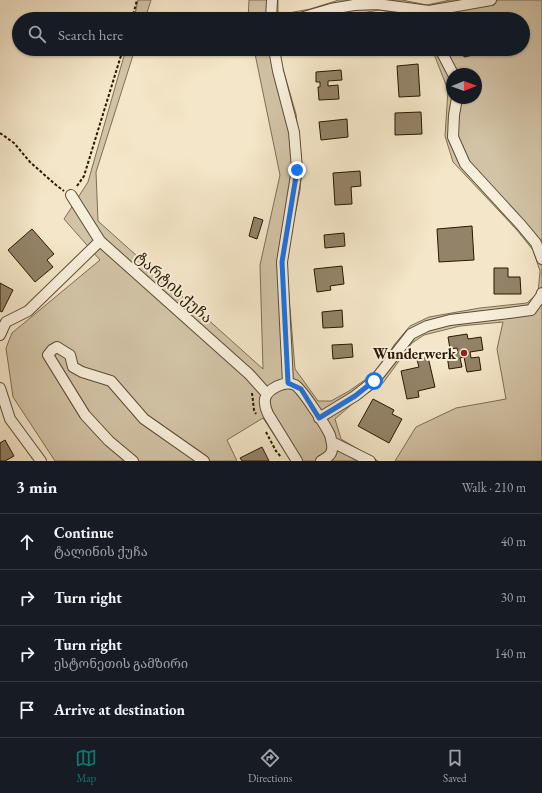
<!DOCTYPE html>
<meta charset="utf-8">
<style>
:root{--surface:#171b24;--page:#242831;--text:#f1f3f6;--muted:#9ea1a6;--line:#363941;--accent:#0f766e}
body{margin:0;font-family:"EB Garamond","Noto Serif Georgian",serif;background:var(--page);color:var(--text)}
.compass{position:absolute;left:446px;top:68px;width:36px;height:36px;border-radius:50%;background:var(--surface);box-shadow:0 1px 3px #0004;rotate:89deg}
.stop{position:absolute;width:12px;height:12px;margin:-9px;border:3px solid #1a73e8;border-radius:50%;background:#fff}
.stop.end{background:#1a73e8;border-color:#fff;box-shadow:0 1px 4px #0008}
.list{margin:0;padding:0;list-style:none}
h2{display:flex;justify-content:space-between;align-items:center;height:52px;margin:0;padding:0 16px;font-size:17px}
h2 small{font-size:13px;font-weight:400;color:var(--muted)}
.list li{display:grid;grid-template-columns:26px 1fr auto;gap:12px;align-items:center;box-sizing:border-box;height:56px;padding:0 16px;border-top:1px solid var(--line)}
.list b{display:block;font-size:15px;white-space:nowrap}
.list p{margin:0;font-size:13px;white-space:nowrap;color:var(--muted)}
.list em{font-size:13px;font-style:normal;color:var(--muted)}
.icon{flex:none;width:22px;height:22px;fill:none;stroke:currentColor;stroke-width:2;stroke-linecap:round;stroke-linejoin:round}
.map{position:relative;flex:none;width:542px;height:461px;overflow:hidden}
.search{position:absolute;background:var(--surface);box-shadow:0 1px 3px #0004;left:12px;right:12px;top:12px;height:44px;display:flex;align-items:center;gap:10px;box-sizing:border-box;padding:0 14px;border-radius:22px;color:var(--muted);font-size:15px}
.sheet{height:276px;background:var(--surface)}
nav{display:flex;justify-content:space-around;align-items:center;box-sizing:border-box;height:56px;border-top:1px solid var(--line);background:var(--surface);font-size:11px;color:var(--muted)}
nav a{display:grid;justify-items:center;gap:2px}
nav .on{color:var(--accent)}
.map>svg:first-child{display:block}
.green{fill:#d2c3a6;stroke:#7e6e54;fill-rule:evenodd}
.building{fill:#938368;stroke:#2a1801}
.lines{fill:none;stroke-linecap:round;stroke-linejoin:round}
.minor-casing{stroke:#5c4c33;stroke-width:12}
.path{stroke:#2a1801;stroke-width:2;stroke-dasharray:3 2;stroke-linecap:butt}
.minor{stroke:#f8efdb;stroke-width:10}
.route{stroke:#1a73e8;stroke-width:5}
.poi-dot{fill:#8f2418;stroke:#f8efdb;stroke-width:1.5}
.labels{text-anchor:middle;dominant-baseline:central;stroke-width:4;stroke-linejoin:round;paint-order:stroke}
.street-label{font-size:15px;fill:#2a1801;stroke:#f8efdb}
.poi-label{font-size:15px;font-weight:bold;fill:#2a1801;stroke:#f8efdb;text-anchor:end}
</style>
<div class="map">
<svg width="542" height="461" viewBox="0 0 542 461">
<rect width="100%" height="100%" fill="#f4e6c8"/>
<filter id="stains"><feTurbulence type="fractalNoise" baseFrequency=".005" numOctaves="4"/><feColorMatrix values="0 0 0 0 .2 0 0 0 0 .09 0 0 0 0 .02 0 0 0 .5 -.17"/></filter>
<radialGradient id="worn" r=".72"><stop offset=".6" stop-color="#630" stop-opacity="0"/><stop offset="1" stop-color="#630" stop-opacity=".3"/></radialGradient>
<!-- green -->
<path class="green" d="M138 0H151L145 19H134Z
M249 0H278V15L310 9 339 0H402L427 5 450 0H542V461H395L416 427 456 408 506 399 497 349 503 322 460 326 424 335 412 343 383 383 358 399 335 419 341 439 378 461H291L263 418 227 440 237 461H55L13 397 6 348 12 333 100 260 64 219 88 182 126 49H135L96 172 98 221 263 369 260 265 280 175 254 49H279L281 62 296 114 302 165 300 190 286 260 295 369 318 401H331L349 391 379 370 394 345 410 326 429 317 480 308 527 303 538 293 540 271 533 250 516 229 453 162 445 136 448 90 432 49H523V19H425L424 17 379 10 329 19H248ZM452 74H476V98H452Z"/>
<!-- building -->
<path class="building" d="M462 49H476L478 54 464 57Z
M418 64 420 96 399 97 397 66Z
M341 70 342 80 328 81V86L338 85 339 99 319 100 318 87H320V82H316V72Z
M421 112 422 134 395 135V113Z
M347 119 348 137 321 140 319 122Z
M360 171 361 186 351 187 352 204 335 205 333 173Z
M254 217 263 220 257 239 249 236Z
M472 226 474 260 439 262 437 229Z
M32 229 54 254 47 260 53 267 35 282 8 250Z
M344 233 345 246 325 248 324 235Z
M342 266 344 284 330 286 331 290 317 292 314 269Z
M494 268H508V277H520L521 294H494Z
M0 283 13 290 2 312 0 311Z
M342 310 343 327 323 328 322 312Z
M467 334 468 339 481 337 483 350 470 352 471 358 479 357 481 370 467 372 464 357 460 358 462 367 449 369 447 355 458 353 457 348 450 349 448 337Z
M352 344 353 357 333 359 332 345Z
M428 357 435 387 418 391 419 397 407 399 401 371 419 367 417 360Z
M373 399 394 410 392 414 402 419 389 443 358 426Z
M5 440 14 456 5 461H0V443Z
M262 447 269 461H242L240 458Z"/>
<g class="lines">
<defs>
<path id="minor" d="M271 19 272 0
M297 19 331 9 354 5 377 4 429 11 491 0
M274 49 278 71 294 132 297 169 282 262 288 383
M440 49 453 74
M457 98 454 115 453 137 465 164 521 225 536 243 542 259
M71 195 100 241 249 374 267 394
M0 335 6 322 28 311 100 241
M0 388 10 419 41 461
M319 418 355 396 374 381 411 334 427 326 450 320 509 313 531 310 541 296 542 293
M332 442 370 461
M133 461 109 441 85 415 48 355 52 350 57 347 70 355 73 367 82 372 111 381 144 419 204 461
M297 461 268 414C266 409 264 405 265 399 267 389 285 380 295 385 302 389 326 426 330 435 331 439 333 446 332 450 331 456 326 458 321 461"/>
</defs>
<!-- minor casing -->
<use href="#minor" class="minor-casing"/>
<!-- path -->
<path class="path" d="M132 19 137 0
M0 133 14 143 30 162 56 185 64 191
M77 186 84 176 123 49
M252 393 254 410 256 414
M266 432 276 451 281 457"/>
<!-- minor -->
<use href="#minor" class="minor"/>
</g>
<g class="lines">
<!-- route -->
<path class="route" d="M297 170 282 262 288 383 301 389 319 418 355 396 374 381"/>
</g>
<!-- markers -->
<circle class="poi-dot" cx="464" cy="353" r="4"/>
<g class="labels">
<!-- street labels -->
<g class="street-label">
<text transform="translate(174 287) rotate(42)">ტარტის ქუჩა</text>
</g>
<!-- poi labels -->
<g class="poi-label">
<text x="456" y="353">Wunderwerk</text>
</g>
</g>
<rect width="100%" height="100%" filter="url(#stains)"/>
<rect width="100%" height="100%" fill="url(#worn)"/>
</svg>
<svg class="compass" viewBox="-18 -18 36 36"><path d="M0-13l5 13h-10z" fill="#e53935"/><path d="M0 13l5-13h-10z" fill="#9ea1a6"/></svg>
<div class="stop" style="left:374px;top:381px"></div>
<div class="stop end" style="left:297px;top:170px"></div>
<div class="search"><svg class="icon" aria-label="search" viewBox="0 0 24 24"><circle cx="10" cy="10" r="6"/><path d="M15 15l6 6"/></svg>Search here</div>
</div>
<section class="sheet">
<h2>3 min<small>Walk · 210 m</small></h2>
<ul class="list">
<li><svg class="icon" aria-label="ahead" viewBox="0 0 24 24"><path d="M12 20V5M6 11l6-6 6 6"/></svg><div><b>Continue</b><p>ტალინის ქუჩა</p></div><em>40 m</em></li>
<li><svg class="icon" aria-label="right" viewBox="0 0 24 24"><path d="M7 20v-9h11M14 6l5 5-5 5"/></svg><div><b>Turn right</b></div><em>30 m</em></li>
<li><svg class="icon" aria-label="right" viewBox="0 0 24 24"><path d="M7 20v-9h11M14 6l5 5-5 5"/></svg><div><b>Turn right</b><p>ესტონეთის გამზირი</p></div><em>140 m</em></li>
<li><svg class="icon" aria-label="arrive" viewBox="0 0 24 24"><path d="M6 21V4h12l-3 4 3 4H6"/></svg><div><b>Arrive at destination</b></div></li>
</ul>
</section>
<nav>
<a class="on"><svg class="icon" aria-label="map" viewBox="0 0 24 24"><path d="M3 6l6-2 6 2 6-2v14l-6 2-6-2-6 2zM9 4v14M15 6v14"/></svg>Map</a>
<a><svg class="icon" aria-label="directions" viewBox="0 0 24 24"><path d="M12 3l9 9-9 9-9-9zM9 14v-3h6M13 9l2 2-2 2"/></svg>Directions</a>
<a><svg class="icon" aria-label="saved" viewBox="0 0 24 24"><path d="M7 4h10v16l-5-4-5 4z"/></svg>Saved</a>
</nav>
